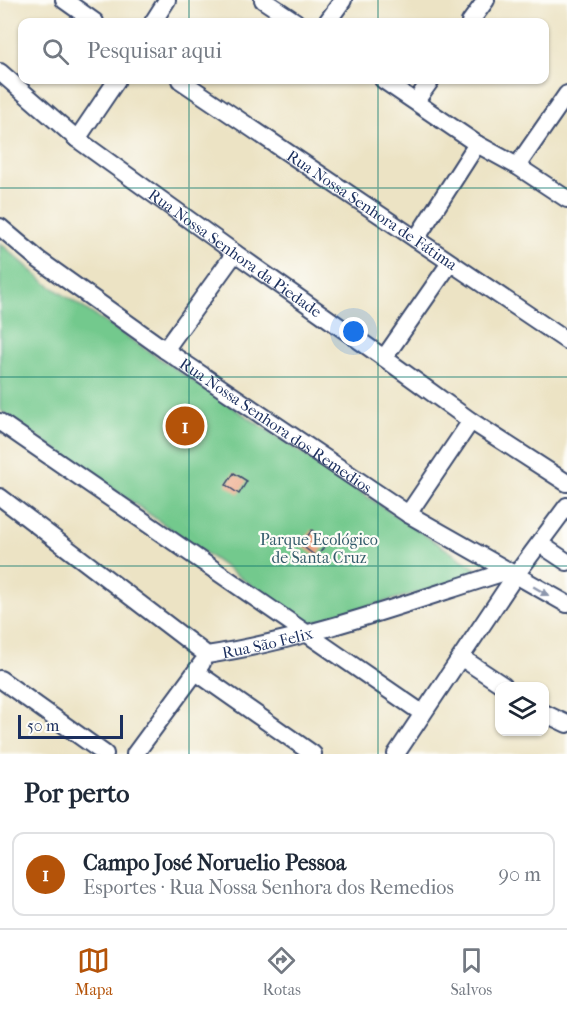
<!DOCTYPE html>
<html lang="pt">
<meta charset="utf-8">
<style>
:root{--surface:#fff;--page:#f2f2f3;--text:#1f2937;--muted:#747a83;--line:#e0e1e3;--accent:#b45309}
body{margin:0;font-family:"IM FELL French Canon",serif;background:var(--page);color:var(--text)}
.controls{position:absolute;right:18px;bottom:18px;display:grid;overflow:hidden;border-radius:12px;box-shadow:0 2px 4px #0004}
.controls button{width:54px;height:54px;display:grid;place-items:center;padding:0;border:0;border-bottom:2px solid var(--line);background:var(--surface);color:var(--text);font:30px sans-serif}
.scale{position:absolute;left:18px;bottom:15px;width:105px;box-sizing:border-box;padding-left:6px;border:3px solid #1b2f5e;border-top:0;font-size:16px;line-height:21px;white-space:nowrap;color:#1b2f5e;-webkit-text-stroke:4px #fdfcf7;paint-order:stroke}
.you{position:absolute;left:354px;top:332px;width:21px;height:21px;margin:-15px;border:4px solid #fff;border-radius:50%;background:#1a73e8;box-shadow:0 0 0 9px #1a73e833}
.badge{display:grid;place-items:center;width:39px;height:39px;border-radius:50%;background:var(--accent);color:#fff;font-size:20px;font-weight:700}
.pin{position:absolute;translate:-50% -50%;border:3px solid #fff;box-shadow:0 2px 6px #0006}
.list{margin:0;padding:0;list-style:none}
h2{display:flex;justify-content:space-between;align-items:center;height:78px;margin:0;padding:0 24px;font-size:26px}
h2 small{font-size:20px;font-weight:400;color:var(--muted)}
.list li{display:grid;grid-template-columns:39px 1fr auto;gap:18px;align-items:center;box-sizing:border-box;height:84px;margin:0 12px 12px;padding:0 12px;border:2px solid var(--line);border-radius:12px}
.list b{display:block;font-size:22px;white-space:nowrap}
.list p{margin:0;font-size:20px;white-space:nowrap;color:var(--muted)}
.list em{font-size:20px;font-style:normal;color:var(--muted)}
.icon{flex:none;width:33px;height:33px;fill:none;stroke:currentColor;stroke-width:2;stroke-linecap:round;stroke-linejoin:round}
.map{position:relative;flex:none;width:567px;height:754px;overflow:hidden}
.search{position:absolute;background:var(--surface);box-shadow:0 2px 4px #0004;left:18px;right:18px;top:18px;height:66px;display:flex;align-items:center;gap:15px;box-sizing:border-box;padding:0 21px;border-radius:12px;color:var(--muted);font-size:22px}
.sheet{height:174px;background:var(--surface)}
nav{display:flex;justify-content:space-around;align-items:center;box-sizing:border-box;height:84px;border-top:2px solid var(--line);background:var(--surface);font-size:16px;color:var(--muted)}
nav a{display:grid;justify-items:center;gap:3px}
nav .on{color:var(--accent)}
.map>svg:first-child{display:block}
.green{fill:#73c98d;stroke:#477c76;stroke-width:1.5}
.building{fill:#eca584}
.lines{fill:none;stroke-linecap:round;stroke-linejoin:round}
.minor-casing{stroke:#3a4a6d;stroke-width:20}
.minor{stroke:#fff;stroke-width:16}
.oneway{fill:#8d97ae}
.grid{fill:none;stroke:#0f766e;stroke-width:1.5;stroke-opacity:0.55}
.labels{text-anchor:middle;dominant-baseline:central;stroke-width:4.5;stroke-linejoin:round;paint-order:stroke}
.street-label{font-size:16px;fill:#1b2f5e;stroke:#fdfcf7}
.park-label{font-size:16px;fill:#355d6c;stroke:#fdfcf7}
</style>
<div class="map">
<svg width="567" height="754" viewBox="0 0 567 754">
<rect width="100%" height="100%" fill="#fdfcf7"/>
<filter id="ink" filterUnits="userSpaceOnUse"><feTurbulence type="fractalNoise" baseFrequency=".0167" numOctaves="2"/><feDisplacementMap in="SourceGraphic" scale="12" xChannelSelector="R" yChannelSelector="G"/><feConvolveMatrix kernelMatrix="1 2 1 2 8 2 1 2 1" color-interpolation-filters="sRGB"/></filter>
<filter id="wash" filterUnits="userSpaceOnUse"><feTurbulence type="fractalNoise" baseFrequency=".008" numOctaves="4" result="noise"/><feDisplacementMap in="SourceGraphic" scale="24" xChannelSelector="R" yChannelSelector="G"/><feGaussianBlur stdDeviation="1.35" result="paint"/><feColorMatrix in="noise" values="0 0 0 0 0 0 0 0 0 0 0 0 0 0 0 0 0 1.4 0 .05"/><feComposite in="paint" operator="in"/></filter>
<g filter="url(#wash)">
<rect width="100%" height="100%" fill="#ece3c4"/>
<!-- green -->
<path class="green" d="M0 243 46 283 476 569 473 577 307 624 0 410Z"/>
<g id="blocks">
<!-- building -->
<path class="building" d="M234 473 247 481 239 494 226 485Z
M312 530 328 541 317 557 301 545Z"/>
</g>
</g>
<g filter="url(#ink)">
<use href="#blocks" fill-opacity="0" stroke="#3a4a6d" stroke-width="1.5"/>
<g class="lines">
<defs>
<g id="minor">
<path d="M64 0 95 22"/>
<path d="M263 0 296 22"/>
<path d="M153 22 167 0"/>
<path d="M327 22 343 0"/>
<path d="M470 22 486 0"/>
<path id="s1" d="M0 72 77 139 235 253 384 358 471 421 567 483"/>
<path id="s2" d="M180 80 567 341"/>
<path d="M383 80 477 144 517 166 567 199"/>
<path d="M416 101 431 80"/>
<path d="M77 139 117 80"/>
<path d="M517 166 567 94"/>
<path id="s3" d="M0 227 39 260 165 350 408 514 567 604"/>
<path d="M416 239 477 144"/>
<path d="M165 350 235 253"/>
<path d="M384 358 450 263"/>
<path d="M0 422 422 713"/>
<path id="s4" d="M0 497 207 655C310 639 409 602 508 571"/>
<path d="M408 514 471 421"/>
<path d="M540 544 567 562"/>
<path d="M462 658 504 686"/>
<path d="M196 672 313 754"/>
<path d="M0 679 105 754"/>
<path d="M544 713 567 724"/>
<path d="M135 754 202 663"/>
<path d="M396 754 515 576 567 506"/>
</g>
</defs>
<!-- minor casing -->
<use href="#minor" class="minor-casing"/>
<!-- minor -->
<use href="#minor" class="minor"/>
</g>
<!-- one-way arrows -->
<defs><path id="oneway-solid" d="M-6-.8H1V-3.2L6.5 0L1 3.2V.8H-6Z" transform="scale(1.5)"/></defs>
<use class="oneway" href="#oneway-solid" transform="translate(541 591) rotate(30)"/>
</g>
<!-- grid -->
<path class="grid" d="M189 0V22M378 0V22M189 80V754M378 80V754M0 188H567M0 377H567M0 566H567"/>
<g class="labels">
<!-- street labels -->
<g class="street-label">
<text stroke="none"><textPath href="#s2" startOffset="232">Rua Nossa Senhora de Fátima</textPath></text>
<text stroke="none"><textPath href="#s1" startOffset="297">Rua Nossa Senhora da Piedade</textPath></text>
<text stroke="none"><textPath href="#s3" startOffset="340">Rua Nossa Senhora dos Remedios</textPath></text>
<text stroke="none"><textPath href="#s4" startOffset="322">Rua São Felix</textPath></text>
</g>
<!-- park labels -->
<g class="park-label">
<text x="319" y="539">Parque Ecológico<tspan x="319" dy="18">de Santa Cruz</tspan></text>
</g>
</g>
</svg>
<div class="controls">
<button><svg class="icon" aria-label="layers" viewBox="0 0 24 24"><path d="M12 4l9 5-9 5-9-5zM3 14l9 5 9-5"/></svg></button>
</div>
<div class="scale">50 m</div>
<div class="you"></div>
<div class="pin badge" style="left:185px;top:426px">1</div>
<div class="search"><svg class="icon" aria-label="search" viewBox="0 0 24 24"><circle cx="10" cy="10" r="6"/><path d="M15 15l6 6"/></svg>Pesquisar aqui</div>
</div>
<section class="sheet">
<h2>Por perto<small></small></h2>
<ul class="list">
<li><span class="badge">1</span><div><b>Campo José Noruelio Pessoa</b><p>Esportes · Rua Nossa Senhora dos Remedios</p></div><em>90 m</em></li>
</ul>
</section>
<nav>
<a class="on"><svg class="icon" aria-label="map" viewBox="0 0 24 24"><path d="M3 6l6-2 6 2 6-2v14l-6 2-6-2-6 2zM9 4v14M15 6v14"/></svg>Mapa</a>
<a><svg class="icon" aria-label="directions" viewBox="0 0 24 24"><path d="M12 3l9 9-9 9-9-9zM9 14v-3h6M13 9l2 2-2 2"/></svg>Rotas</a>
<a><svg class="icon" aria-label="saved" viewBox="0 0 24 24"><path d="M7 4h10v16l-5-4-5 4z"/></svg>Salvos</a>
</nav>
